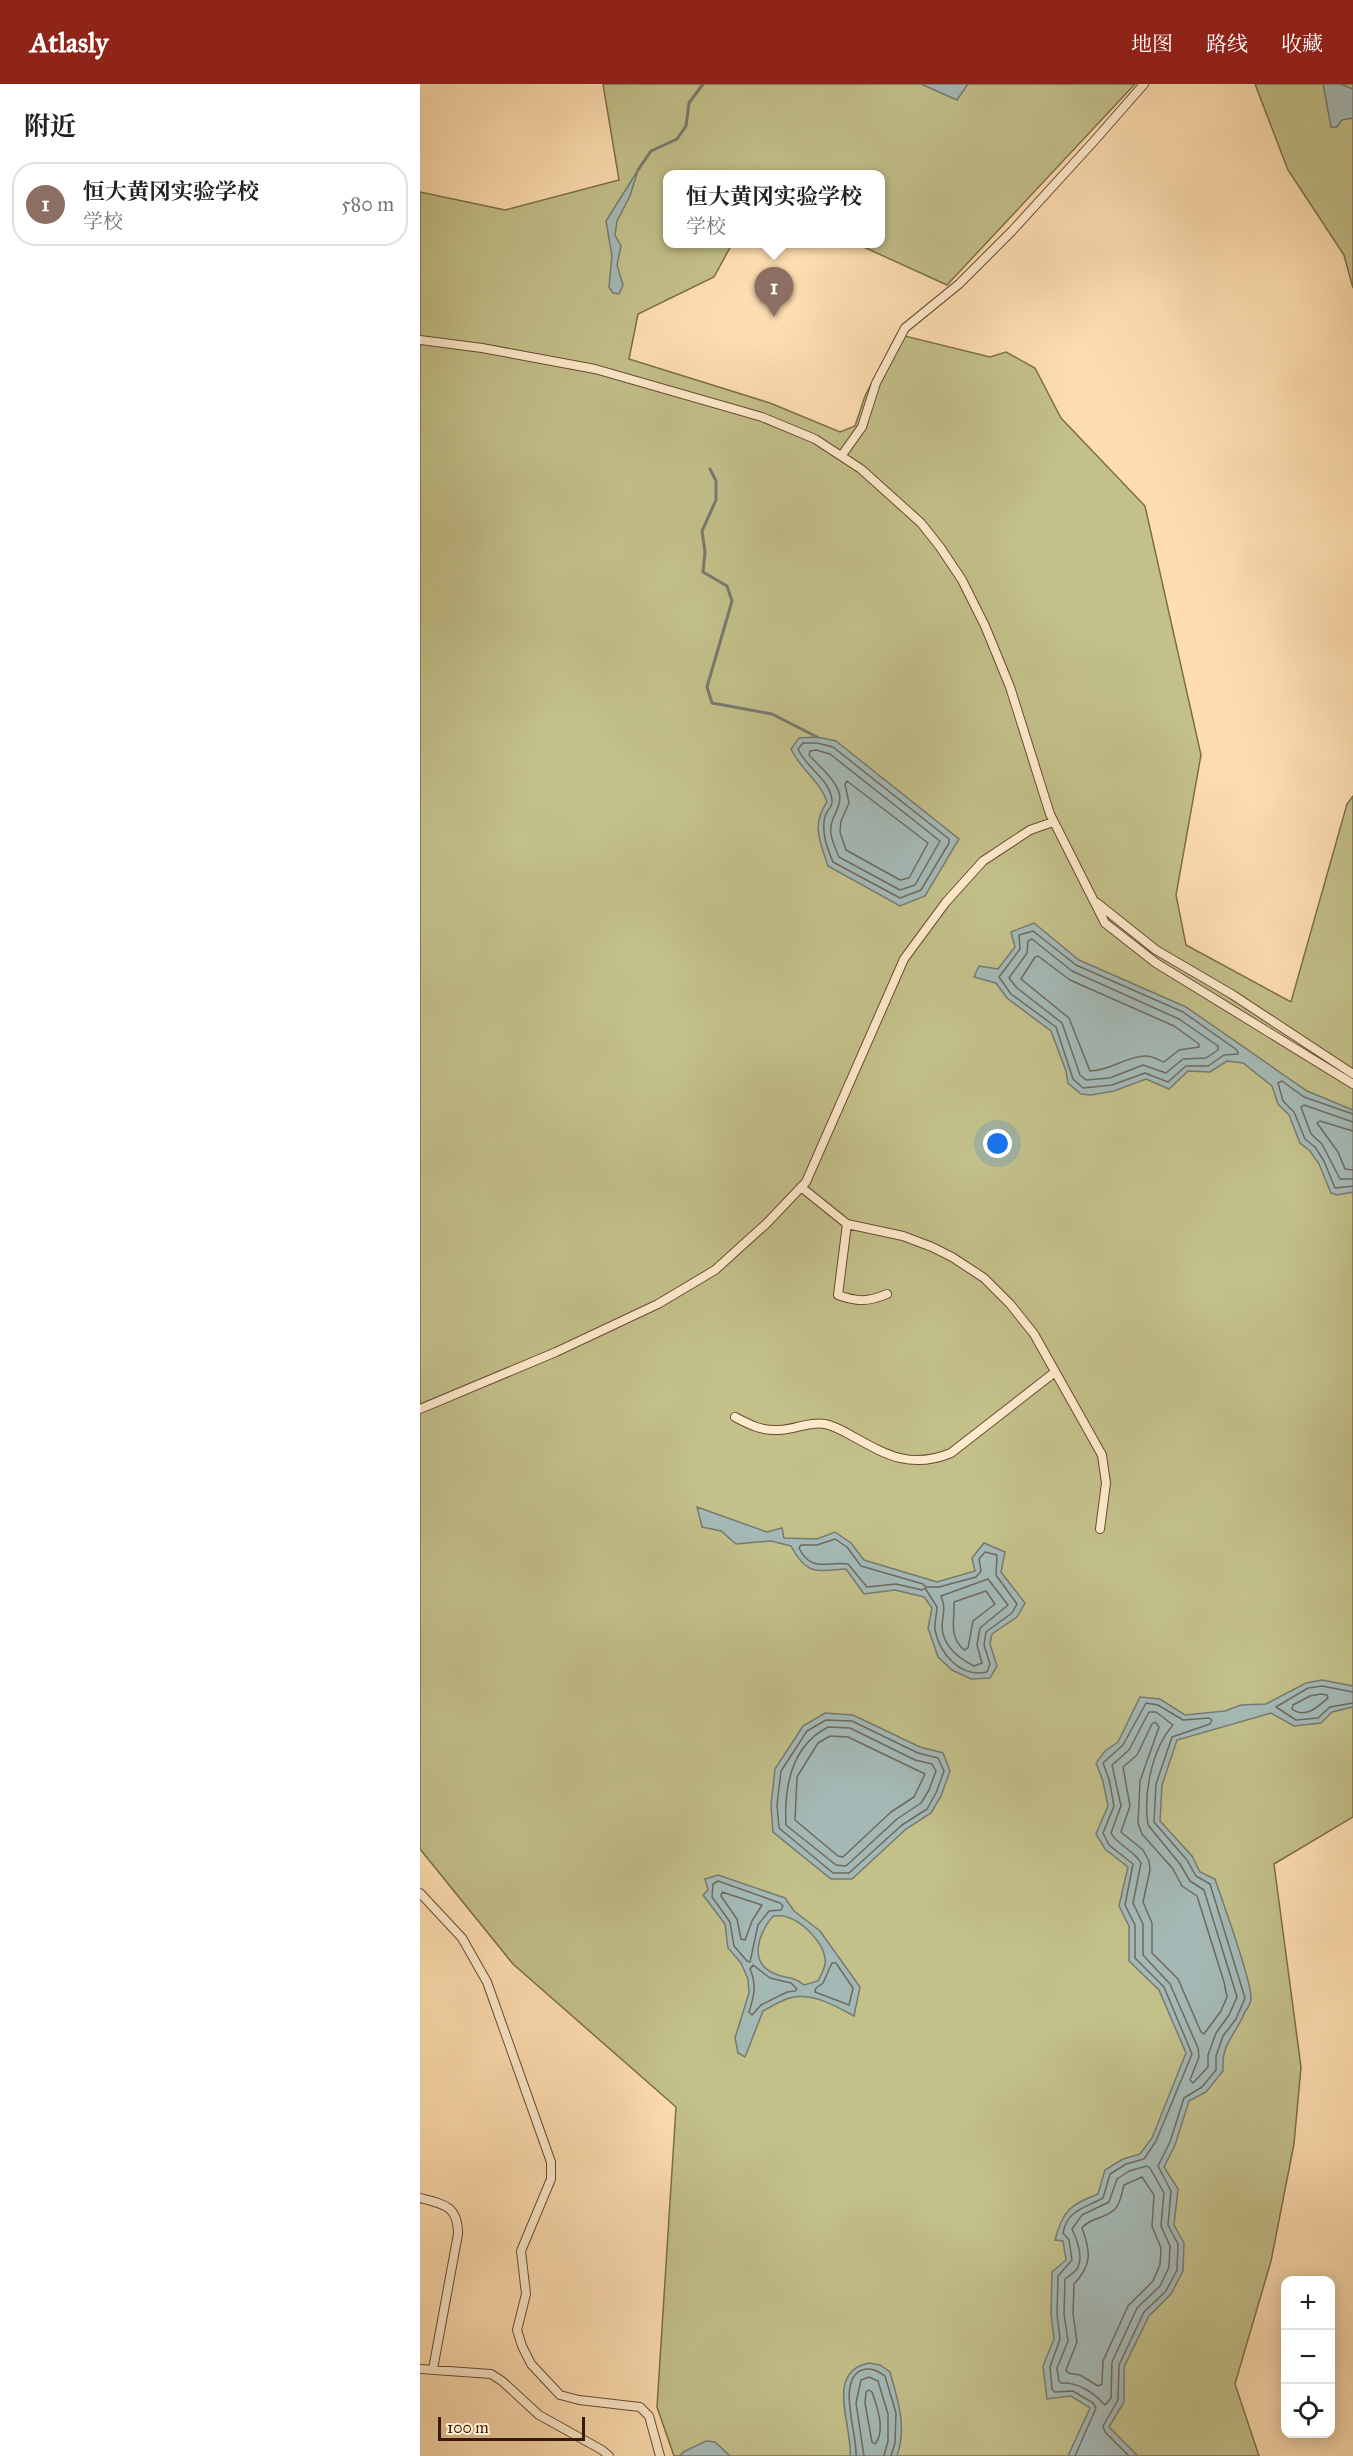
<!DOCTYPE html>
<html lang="zh">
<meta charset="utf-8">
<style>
:root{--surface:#fff;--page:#f6f6f6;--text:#202124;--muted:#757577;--line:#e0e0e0;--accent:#8f2418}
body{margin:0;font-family:"IM FELL Great Primer","Noto Serif SC",serif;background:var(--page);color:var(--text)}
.controls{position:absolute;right:18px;bottom:18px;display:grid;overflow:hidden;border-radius:12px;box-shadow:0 3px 15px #0003}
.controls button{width:54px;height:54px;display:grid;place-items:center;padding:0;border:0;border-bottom:2px solid var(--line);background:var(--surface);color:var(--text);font:30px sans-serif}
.scale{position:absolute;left:18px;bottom:15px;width:147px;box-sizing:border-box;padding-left:6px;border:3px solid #371b07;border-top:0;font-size:16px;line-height:21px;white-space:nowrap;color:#371b07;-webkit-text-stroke:4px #feeacc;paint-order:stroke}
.you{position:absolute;left:578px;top:1060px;width:21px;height:21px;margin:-15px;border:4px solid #fff;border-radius:50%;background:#1a73e8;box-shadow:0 0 0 9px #1a73e833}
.badge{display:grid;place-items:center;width:39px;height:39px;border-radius:50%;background:var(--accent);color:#fff;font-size:20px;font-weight:700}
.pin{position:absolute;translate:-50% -50px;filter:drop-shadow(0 2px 3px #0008)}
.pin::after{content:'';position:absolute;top:32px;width:21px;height:18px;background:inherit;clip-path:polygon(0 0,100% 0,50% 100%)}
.popup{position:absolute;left:243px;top:86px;width:222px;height:78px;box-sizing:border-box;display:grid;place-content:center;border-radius:12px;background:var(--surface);filter:drop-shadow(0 2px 4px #0005);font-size:20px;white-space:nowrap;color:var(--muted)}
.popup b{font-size:22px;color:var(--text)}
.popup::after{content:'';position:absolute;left:50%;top:100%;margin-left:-12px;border:12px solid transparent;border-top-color:var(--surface)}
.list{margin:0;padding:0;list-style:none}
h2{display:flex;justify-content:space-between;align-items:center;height:78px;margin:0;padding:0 24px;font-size:26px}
h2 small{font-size:20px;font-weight:400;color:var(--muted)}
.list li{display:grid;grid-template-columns:39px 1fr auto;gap:18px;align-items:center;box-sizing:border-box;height:84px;margin:0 12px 12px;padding:0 12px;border:2px solid var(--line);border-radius:24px}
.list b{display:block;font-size:22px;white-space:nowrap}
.list p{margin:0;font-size:20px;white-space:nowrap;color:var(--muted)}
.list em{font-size:20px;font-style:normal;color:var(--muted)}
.icon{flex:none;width:33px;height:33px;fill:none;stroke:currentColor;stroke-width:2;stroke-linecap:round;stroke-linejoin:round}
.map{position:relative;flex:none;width:933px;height:2372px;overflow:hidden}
header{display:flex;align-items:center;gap:36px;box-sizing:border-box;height:84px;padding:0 30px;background:var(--accent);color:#fff}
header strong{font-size:28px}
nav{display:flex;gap:33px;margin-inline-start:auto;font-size:21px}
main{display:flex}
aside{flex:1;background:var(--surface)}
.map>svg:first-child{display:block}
.green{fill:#c3c08a;stroke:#7d6e48;stroke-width:1.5}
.water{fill:#a4b9b6;stroke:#787a70;stroke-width:1.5;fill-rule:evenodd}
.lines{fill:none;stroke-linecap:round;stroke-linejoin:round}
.shore{stroke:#6e6a5e;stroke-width:1.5}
.stream{stroke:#787a70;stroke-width:3}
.minor-casing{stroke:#694c32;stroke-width:10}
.minor{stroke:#feeacc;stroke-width:8}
</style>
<header>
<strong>Atlasly</strong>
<nav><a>地图</a><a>路线</a><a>收藏</a></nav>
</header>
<main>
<aside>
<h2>附近<small></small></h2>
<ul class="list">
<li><span class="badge" style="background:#8d6e63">1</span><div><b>恒大黄冈实验学校</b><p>学校</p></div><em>580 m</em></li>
</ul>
</aside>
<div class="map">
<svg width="933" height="2372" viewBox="0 0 933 2372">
<rect width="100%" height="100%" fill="#fedeb1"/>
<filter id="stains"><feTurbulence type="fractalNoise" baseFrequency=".00333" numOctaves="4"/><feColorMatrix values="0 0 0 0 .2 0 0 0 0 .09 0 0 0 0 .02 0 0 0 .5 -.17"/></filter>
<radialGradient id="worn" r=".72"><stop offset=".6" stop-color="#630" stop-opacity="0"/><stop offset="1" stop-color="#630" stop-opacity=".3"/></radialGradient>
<!-- green -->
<path class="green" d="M183 0H715L527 201 437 160H460V91H248V160H312L294 193 218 230 209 275 350 319 420 348 435 342 445 312 477 250 570 273 586 268 615 284 641 334 725 422 781 671 756 811 766 861 871 918 927 720 933 712V1733L854 1780 881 1983 874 2060 851 2177 815 2300 839 2372H254L237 2323 256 2023 93 1880 0 1765V108L85 126 199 96Z
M835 0H933V204L924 171 868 86Z"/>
<!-- water -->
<path class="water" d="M501 0H548L537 16Z
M903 0H920L933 5V34L922 36 917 43H911Z
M218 86 210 112 197 137 195 151 201 162 197 181 203 201 199 210 193 209 189 203 192 172 186 137Z
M397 653 416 657 539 755 505 812 480 822 408 782C400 758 391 741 407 718 401 698 380 685 371 665L379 654Z
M614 839 659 876 766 923 887 1007 933 1026V1108L917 1111 911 1109 899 1080 890 1067 880 1059 869 1031 858 1020 852 1002 823 979 807 977 790 988 768 987 749 1005 726 995 694 1007 671 1011 661 1010 648 999 646 987 631 947 587 914 576 899 554 893 559 882 578 885 595 863 591 848Z
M277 1423 347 1448 362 1444 364 1454 397 1455 415 1448 431 1459 444 1476 517 1498 555 1487 552 1474 564 1459 585 1468 581 1488 605 1519 597 1533 572 1550 570 1560 577 1582 570 1594 551 1595 532 1586 518 1573 508 1544 512 1524 504 1513 475 1506 444 1510 426 1485C396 1487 387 1492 371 1462L351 1457 316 1460 301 1447 282 1443Z
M902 1596 933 1602V1623L912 1628 901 1639 874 1642 851 1629 757 1656 742 1701 740 1737 772 1772 780 1788 795 1795C802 1816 833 1900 831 1915 831 1919 827 1925 825 1928 815 1952 801 1959 803 1987L786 2008 769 2017 755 2061 744 2083 758 2105 754 2141 764 2159 763 2187 751 2210 729 2232 704 2283V2318L689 2343 718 2372H648L670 2324 651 2312 627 2315 623 2282 634 2255 631 2230 632 2188 646 2176 643 2157 635 2156C643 2125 651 2121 678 2110L685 2086 703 2075 720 2070 732 2054 766 1969 739 1906 709 1877V1842L699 1822 708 1783 685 1765 676 1750 688 1722 683 1697 676 1679 685 1667 698 1658 720 1613 740 1615 765 1631 805 1627 821 1621 846 1620 886 1599Z
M405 1629 433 1631 500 1663 523 1669 530 1687 521 1712 511 1729 486 1745 432 1795H411L353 1748 351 1721 355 1685 383 1642Z
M298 1791 365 1814 374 1827 400 1847 440 1903 434 1932C416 1922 392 1908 370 1914 361 1916 351 1923 343 1927L325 1973 318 1969 315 1954 329 1909 328 1895 321 1879 308 1864 305 1840 283 1811 288 1806 285 1795ZM353 1832C357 1832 363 1831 367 1833 382 1837 403 1858 405 1874 407 1882 401 1890 398 1897L384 1901C370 1890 366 1896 353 1889 328 1877 339 1849 353 1832Z
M449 2279 460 2281 470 2288C478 2316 487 2343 477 2372H430C433 2342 404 2288 449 2279Z
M286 2357 295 2358 310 2372H260L263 2368Z"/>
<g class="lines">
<!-- shore -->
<path class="shore" d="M383 659H397L413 663 529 755V759L501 806 480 814 413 778C407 764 401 748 405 732 407 726 413 723 412 716 410 695 386 684 378 665Z
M396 666 410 670 520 757 495 801 480 806 419 773C416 766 412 757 411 750 408 730 429 721 415 700 408 689 397 680 389 671L390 667Z
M427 697 508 759 489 794 480 796 426 766 420 748 421 737 429 719 425 700Z
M613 847 656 881 763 928 817 966 818 970 804 971 788 982H766L748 998 725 989 692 1001 663 1004 653 995 636 943 591 910 579 893 600 865 599 851Z
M612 855 652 887 759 935 798 962V966L786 974 763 975 746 989 723 981 690 994 666 996 660 991 642 939 597 904 589 894 607 869 608 857Z
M618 872 650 896 754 942 779 960V963L759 966 744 978C738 976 733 972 726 972 706 972 690 987 670 987L649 934 601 895 615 873Z
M933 1030 884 1013 862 997 858 999 863 1017 874 1028 885 1055 895 1063 904 1077 915 1104 933 1102
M933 1038 884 1021 881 1023 891 1050 902 1060 920 1095H933
M933 1047 900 1037 897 1039 918 1068 925 1085 933 1086
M415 1455 427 1463 441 1482 503 1500 506 1503H519L556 1493 561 1487 559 1475 565 1468 577 1471 576 1491 597 1520 592 1529 566 1548 564 1561 570 1580 567 1588C540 1594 520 1570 515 1546 514 1539 517 1530 517 1523L505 1504 502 1506 476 1500 447 1503 428 1480C407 1477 391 1489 379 1464L381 1461H397Z
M568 1495 588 1521 560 1544 557 1561 562 1579 554 1582C538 1574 522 1562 522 1541 523 1530 526 1524 521 1512Z
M566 1507 575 1520 553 1537 548 1564 544 1566C528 1552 535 1536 534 1518Z
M933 1608 902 1602 888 1604 856 1623 876 1636 898 1634 910 1623 933 1619
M901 1610 907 1611 908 1614C898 1623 885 1635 872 1625L873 1621 890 1612Z
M729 1628H736L753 1641C732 1665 723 1709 728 1741L760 1780 770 1797 784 1806 817 1913 809 1931 796 1949 788 1971V1983L773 1999 770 1996 779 1973 778 1964 750 1900 723 1871V1840L713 1819 721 1779C714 1766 698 1762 691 1749L701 1722 692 1681 709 1666Z
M406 1636 432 1637 498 1669 518 1674 524 1687 516 1709 507 1725 482 1741 429 1789H413L359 1744 357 1721 361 1687 387 1647Z
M735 1638 739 1643 720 1697 718 1739 722 1750 753 1785 762 1802 777 1812 804 1898 807 1913 801 1927 784 1950 781 1948 758 1895 732 1869V1839L723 1818 730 1786 729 1777 723 1766 701 1748 710 1722 703 1683 717 1671 732 1640Z
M408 1643 430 1644 495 1676 512 1680 516 1687 509 1706 501 1719 477 1735 426 1782 416 1781 366 1741C364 1702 371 1662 408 1643Z
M410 1652 428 1653 505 1690 494 1713 471 1728 423 1773 418 1772 375 1736 377 1693 398 1659Z
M298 1797 360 1819 363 1822 361 1826 349 1827 338 1841 330 1878 327 1877 314 1862 310 1838 292 1813 293 1800Z
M302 1808 342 1821 332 1837 325 1856 321 1855 317 1835 301 1812Z
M412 1879H416L433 1904 429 1921 395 1908 396 1904 403 1899Z
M333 1881 350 1894 371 1899 377 1905 375 1907 367 1908 341 1921 332 1931 329 1928C334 1912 337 1901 330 1885Z
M727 2082 730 2084 744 2109 741 2142 750 2162 749 2183 740 2202 717 2224 692 2278 691 2314 685 2321C673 2308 659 2298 641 2299L639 2297 637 2284 648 2257 644 2230 645 2195C649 2192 654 2189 657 2185 664 2174 657 2155 652 2145L662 2131 689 2118 697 2095 709 2087Z
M722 2093 734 2111 732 2142 741 2164 740 2181 733 2197 708 2222 683 2277 682 2300 678 2302 660 2291 648 2289 646 2286 657 2258 653 2229 654 2200C672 2181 671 2168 662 2144 670 2133 687 2135 696 2124 701 2117 702 2108 704 2101Z
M449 2306 452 2308C457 2322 466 2347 455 2360L452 2358 445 2319 446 2308Z
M436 2372C438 2352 416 2296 442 2286 451 2283 458 2287 465 2292L476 2329 475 2359 471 2372
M444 2372 436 2319 441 2296 449 2293 458 2297 468 2330V2357L464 2372
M655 2372 676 2324 673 2319 653 2307 635 2308 632 2305 630 2283 640 2255 637 2230 638 2192 652 2176 649 2156 643 2149C647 2126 665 2124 683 2114L690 2090 706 2080 724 2075 736 2057 772 1970 744 1903 715 1874V1841L705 1821 713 1780 689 1761 683 1749 694 1722 689 1695 683 1679 703 1661 726 1619 738 1621 763 1636 789 1634 792 1636 790 1640 752 1653 736 1700 734 1738 767 1776 776 1792 790 1800 825 1914 816 1935 803 1952 796 1972V1986L782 2003 764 2014 750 2058 738 2082 751 2107 748 2141 758 2160 757 2186 746 2207 724 2228 699 2281 698 2316 683 2342 685 2348 709 2372"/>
<!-- stream -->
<path class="stream" d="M218 86 231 67 257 55 266 42 269 19 283 0
M290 385 296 397V416L282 447 285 468 283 488 307 502 312 517 287 603 292 619 352 630 397 653"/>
<defs>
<path id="minor" d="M0 256 62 264 175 285 342 333 395 355 441 385 501 439 520 463 542 496 565 542 590 603 630 730 685 839 736 879 933 1000
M422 371 442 343 456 299 485 244 539 200 592 147 675 56 724 0
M677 819 736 866 813 911 933 990
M381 1103 427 1140 483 1152 512 1163 532 1173 564 1194 590 1220 614 1250 682 1371 686 1399 680 1445
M427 1140 418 1211C437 1218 448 1218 467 1210
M0 1325 136 1268 238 1220 295 1186 347 1139 386 1098 484 875 526 818 563 777 610 746 633 738
M315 1333C330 1341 342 1347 359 1346 374 1346 390 1337 405 1340 415 1342 425 1348 434 1353 468 1372 492 1385 531 1369L635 1288
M0 1809 42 1854 67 1898 131 2078V2095L101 2167 106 2210 97 2246 102 2262 111 2280 140 2311 159 2316 220 2323 229 2332 240 2372
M0 2114C24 2120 38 2122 38 2150L13 2285
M0 2285 71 2290 82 2297 119 2331 182 2366 189 2372"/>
</defs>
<!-- minor casing -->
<use href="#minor" class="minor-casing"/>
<!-- minor -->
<use href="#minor" class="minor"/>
</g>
<rect width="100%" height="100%" filter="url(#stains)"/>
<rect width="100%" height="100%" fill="url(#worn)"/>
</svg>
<div class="controls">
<button>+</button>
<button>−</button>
<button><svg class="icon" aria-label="locate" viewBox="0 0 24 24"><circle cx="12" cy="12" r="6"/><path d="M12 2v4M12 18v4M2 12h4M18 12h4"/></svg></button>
</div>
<div class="scale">100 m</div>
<div class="you"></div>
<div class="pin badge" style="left:354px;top:233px;background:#8d6e63">1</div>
<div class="popup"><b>恒大黄冈实验学校</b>学校</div>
</div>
</main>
